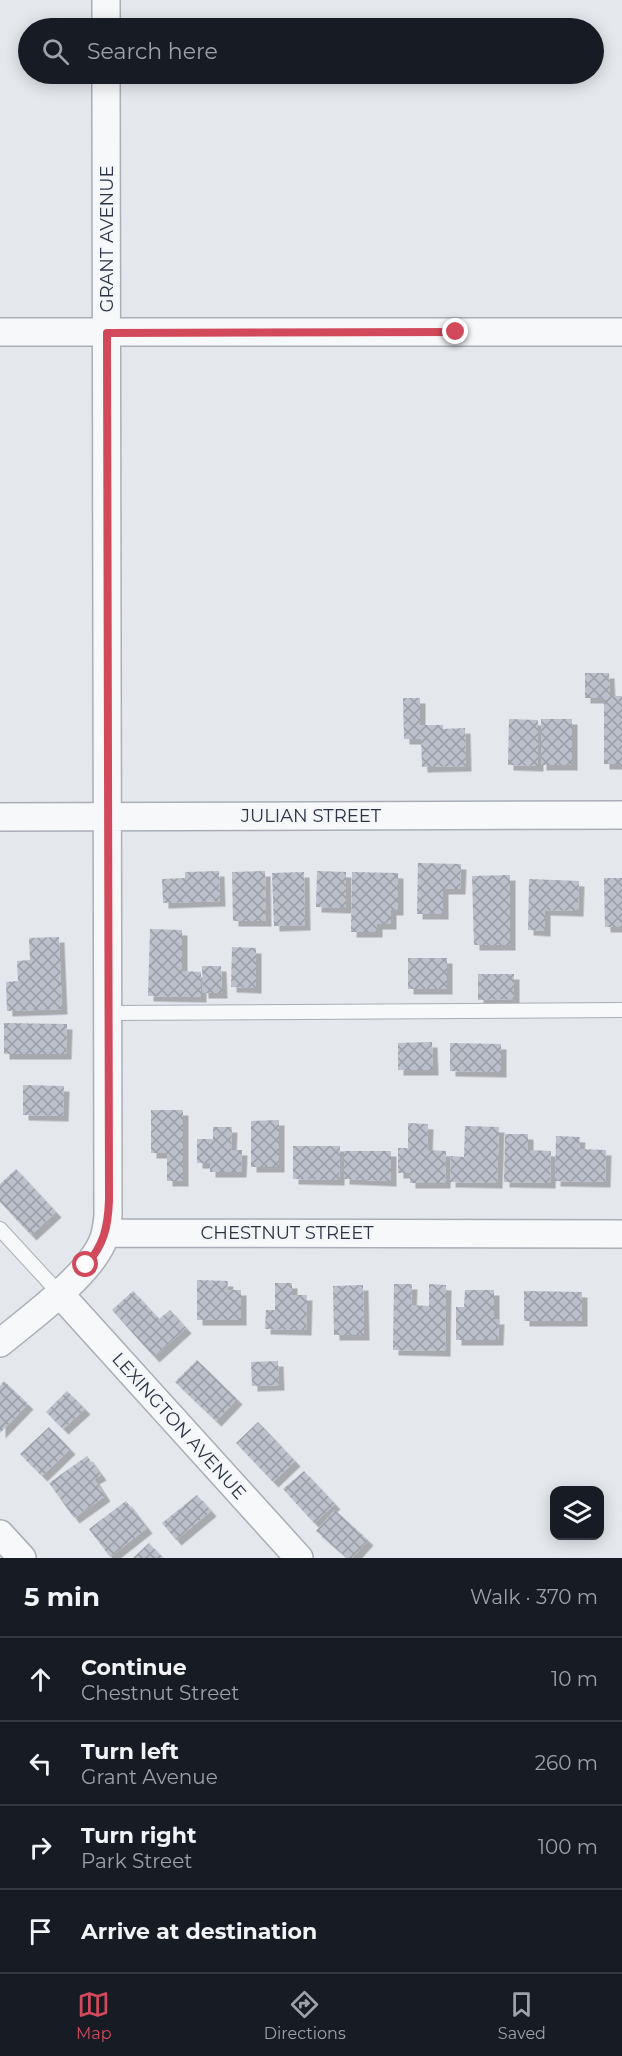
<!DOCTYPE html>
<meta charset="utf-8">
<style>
:root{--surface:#171b24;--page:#242831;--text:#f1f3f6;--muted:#9ea1a6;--line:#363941;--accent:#d1495b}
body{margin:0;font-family:Montserrat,sans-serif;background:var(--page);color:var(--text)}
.controls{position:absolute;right:18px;bottom:18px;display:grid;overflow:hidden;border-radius:12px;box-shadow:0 3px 15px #0003}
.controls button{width:54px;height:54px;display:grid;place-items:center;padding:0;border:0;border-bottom:2px solid var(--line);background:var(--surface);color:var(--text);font:30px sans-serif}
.stop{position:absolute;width:18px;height:18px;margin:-14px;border:4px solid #d1495b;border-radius:50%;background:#fff}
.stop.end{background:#d1495b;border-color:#fff;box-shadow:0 2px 6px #0008}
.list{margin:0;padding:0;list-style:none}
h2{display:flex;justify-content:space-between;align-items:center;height:78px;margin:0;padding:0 24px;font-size:26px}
h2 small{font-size:20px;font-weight:400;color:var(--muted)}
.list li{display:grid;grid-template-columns:39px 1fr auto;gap:18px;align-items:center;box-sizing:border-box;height:84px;padding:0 24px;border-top:2px solid var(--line)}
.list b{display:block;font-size:22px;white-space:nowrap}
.list p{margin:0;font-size:20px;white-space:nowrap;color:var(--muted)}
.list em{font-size:20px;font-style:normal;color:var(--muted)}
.icon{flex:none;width:33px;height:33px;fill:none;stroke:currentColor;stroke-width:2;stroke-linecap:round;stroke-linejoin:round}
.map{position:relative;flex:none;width:622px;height:1558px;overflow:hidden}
.search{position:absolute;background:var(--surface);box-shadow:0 3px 15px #0003;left:18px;right:18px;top:18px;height:66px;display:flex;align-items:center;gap:15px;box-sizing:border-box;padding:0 21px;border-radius:33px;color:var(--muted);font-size:22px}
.sheet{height:414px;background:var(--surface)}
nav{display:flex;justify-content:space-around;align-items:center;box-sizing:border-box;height:84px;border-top:2px solid var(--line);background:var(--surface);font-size:16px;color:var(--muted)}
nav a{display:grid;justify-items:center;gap:3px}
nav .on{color:var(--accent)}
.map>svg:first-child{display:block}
.building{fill:url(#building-cross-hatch);filter:url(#shadow)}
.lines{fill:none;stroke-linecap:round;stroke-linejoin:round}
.service-casing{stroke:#a9aeb7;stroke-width:16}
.minor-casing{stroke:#a9aeb7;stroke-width:30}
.service{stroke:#f7f8fa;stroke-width:14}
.minor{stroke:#f7f8fa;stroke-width:27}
.route{stroke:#d1495b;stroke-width:8}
.labels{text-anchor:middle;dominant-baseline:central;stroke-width:5;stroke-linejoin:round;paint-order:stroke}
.street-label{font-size:18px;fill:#2b3445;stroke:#f4f6f9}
</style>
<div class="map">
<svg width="622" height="1558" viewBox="0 0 622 1558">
<defs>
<pattern id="building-cross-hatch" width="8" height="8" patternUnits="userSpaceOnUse" patternTransform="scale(1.5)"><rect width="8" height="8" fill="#bbc0ca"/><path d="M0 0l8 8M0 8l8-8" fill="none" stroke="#989da6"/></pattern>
<filter id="shadow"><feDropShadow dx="5.5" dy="5.5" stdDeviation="0" flood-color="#0004"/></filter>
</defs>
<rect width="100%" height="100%" fill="#e4e7ec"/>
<!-- building -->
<path class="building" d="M585 673H609L610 696H622V764H604V698H585Z
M403 698H420V725H443V729L465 728 466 766 422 767 421 739H404Z
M509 719 538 720V766L508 765Z
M541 719H572V765H541Z
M418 863 461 864 460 889H443V914H417Z
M219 871 220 901 163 903 162 879 185 878V872Z
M265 871 266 921H233L232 872Z
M317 871 346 872V908L316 907Z
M304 872 305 925 274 926 272 873Z
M352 872 398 873V910H391V924H377V932H351Z
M510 875V945H474L472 876Z
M604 878H622V927H605Z
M529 879 579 881 578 911 545 910V931L528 930Z
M150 929 182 930V971L201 972V997L148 996Z
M59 937 62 1009 7 1011 6 982 18 981 17 961 30 960 29 938Z
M232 947 256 948V988L231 987Z
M408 958H447V989H408Z
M202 966H221L222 993H203Z
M478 974H514V999L478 1000Z
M4 1023 67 1024 66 1054H4Z
M432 1042 433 1070H398V1043Z
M450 1043 501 1044V1072L450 1071Z
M23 1085 64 1086 63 1116 23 1115Z
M151 1110H183V1181H167V1153H151Z
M279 1120V1167H251V1121Z
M408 1123 428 1124 427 1150 446 1151 445 1183H410V1173H398V1148H408Z
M465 1126 499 1127 497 1183 450 1182 451 1156 464 1157Z
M213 1127H232L231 1150H242L241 1172H210V1163H197V1139H213Z
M505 1134H528V1150L551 1151 550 1183 504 1182Z
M556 1136 580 1137 579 1149 606 1150 605 1182 555 1181Z
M293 1146H340L339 1180 293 1179Z
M344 1151H391V1181L344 1179Z
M16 1169 56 1212 31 1235 0 1202V1184Z
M197 1280 228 1281 227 1290H241V1320H197Z
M275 1283H292V1295H307L306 1330 265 1329 266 1310H275Z
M394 1284H412L411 1305 429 1306V1284L446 1285 445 1351 393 1350Z
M363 1285 364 1335H334L333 1286Z
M465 1290H494V1319H499L498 1340H456V1307H464Z
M133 1291 159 1319 170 1310 186 1328 154 1357 112 1310Z
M524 1291 582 1292V1321H524Z
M197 1360 237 1399 216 1421 175 1382Z
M278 1361 279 1385 252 1386 251 1362Z
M4 1381 28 1404 0 1433V1386Z
M67 1391 85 1409 63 1429 46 1412Z
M258 1422 295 1461 273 1482 236 1443Z
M49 1427 70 1449 42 1476 20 1454Z
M87 1456 101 1475 94 1479 105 1496 74 1518 49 1483Z
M304 1471 335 1504 314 1523 283 1489Z
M197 1495 211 1511 176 1540 162 1523Z
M126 1501 147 1528 110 1557 89 1529Z
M335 1510 368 1540 352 1558H347L316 1531Z
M149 1543 163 1558H133Z"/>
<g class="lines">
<defs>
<path id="service" d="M108 1013 622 1010
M0 1229 59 1293"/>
<path id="minor" d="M106 0V28
M0 332H622
M0 817 622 815
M106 1233 622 1234
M59 1293 299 1558
M0 1343C29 1319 87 1277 102 1243 106 1235 107 1226 108 1216L106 74
M0 1534 22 1558"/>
</defs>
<!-- service casing -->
<use href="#service" class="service-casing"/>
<!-- minor casing -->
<use href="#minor" class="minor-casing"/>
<!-- service -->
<use href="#service" class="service"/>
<!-- minor -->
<use href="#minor" class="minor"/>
</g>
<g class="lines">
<!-- route -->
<path class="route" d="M86 1265C104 1245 108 1227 109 1200L107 333 456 332"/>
</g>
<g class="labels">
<!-- street labels -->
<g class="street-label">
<text transform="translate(107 239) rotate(-90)">GRANT AVENUE</text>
<text x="311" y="816">JULIAN STREET</text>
<text x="287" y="1233">CHESTNUT STREET</text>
<text transform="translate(179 1426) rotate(48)">LEXINGTON AVENUE</text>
</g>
</g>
</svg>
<div class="controls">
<button><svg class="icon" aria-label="layers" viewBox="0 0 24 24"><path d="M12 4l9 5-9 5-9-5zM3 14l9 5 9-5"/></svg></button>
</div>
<div class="stop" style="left:86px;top:1265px"></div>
<div class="stop end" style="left:456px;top:332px"></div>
<div class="search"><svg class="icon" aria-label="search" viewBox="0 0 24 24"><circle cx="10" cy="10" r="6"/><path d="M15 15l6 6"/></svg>Search here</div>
</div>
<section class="sheet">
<h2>5 min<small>Walk · 370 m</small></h2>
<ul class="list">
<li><svg class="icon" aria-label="ahead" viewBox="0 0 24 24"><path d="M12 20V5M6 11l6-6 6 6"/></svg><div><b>Continue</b><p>Chestnut Street</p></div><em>10 m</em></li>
<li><svg class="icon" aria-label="left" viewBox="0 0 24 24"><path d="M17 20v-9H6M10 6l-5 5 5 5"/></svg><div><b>Turn left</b><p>Grant Avenue</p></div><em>260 m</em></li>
<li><svg class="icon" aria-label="right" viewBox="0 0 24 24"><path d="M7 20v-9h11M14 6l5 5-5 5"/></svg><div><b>Turn right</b><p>Park Street</p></div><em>100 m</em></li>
<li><svg class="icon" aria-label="arrive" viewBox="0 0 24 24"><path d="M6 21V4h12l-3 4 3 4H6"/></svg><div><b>Arrive at destination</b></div></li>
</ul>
</section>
<nav>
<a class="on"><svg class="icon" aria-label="map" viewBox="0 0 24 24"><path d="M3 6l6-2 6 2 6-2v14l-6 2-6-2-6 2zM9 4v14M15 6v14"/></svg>Map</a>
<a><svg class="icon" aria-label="directions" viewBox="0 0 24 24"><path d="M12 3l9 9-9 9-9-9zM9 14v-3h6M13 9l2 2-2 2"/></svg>Directions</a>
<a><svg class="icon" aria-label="saved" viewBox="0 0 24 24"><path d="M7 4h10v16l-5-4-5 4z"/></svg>Saved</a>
</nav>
